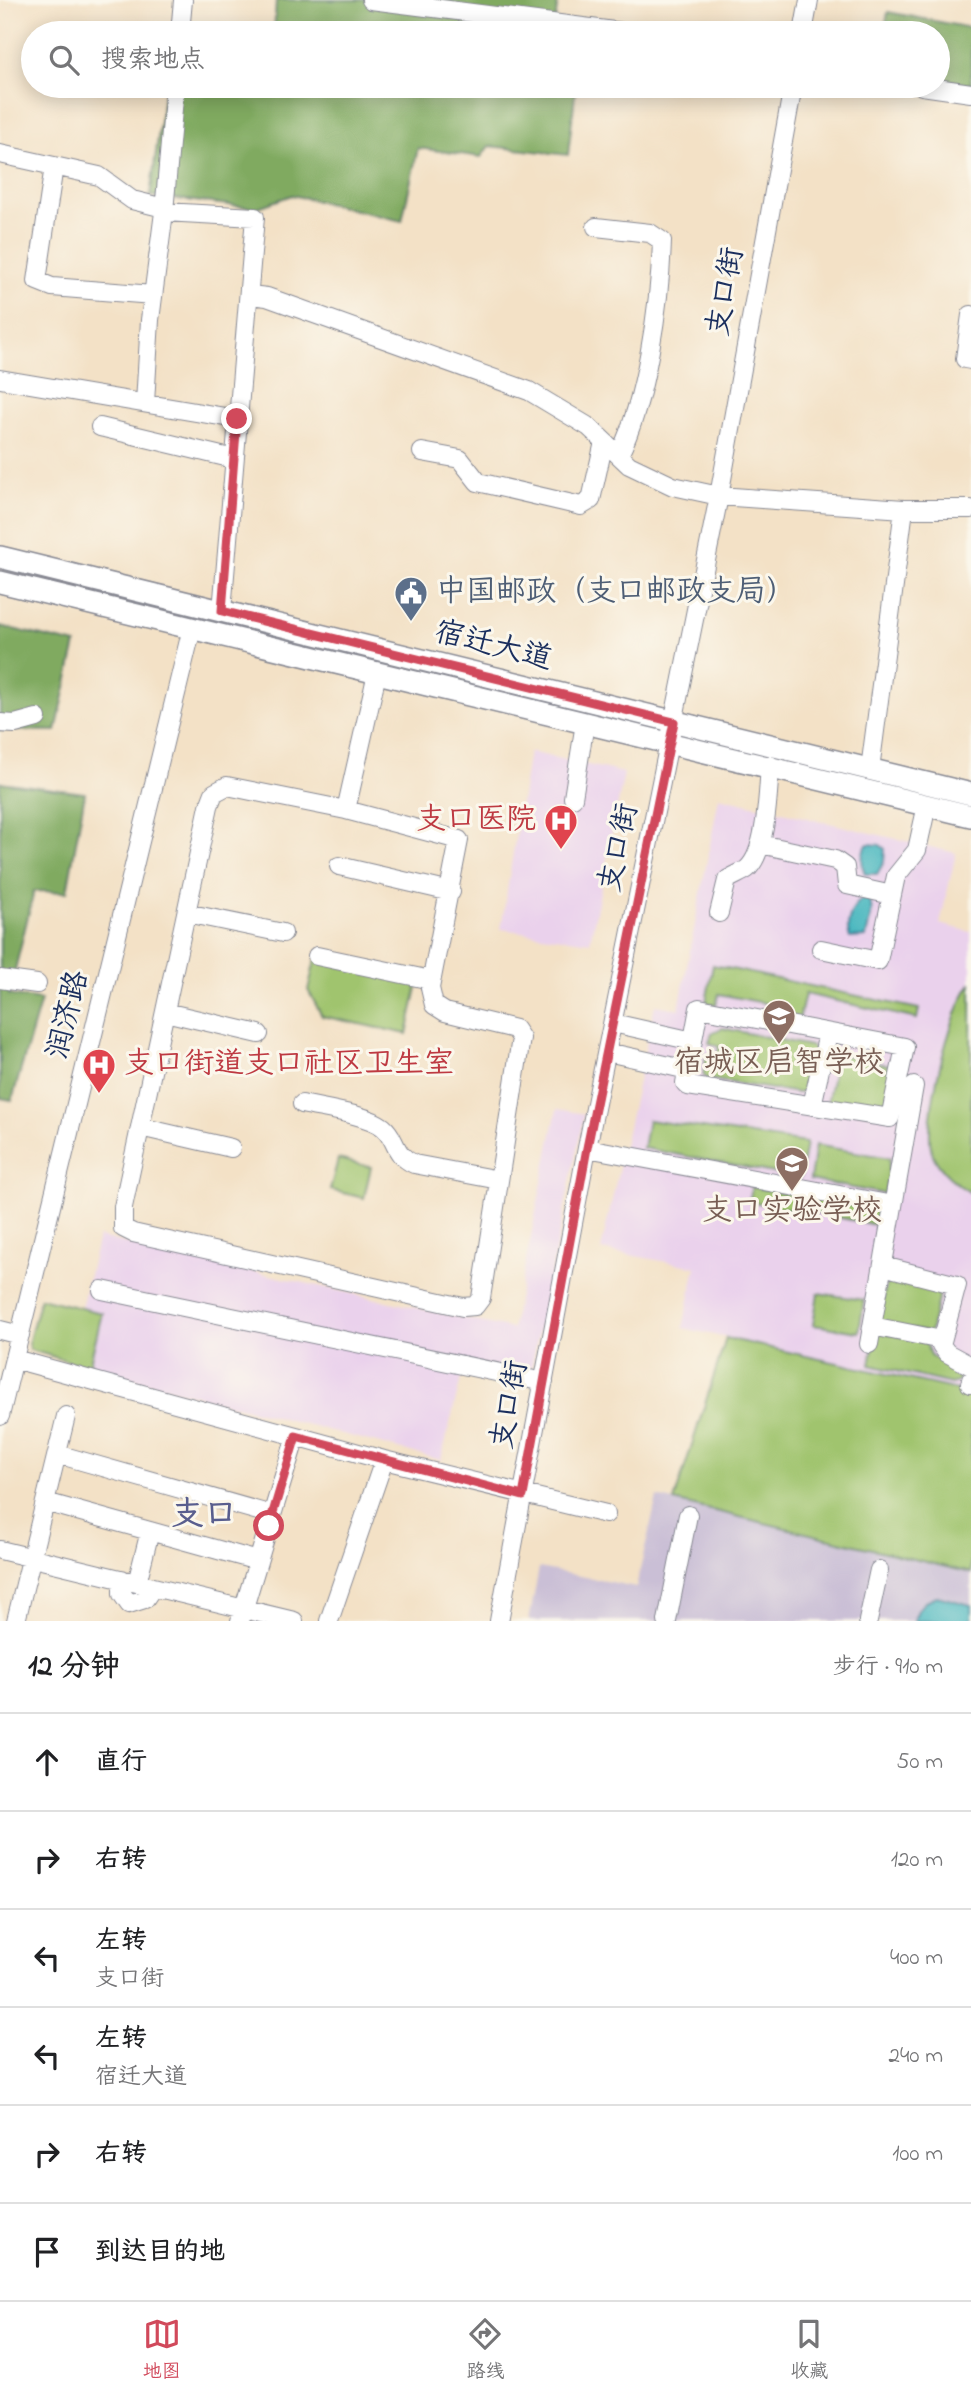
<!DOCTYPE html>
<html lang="zh">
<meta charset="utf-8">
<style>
:root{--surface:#fff;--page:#f2f2f2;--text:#202124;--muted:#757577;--line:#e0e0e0;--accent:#d1495b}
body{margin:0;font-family:"Indie Flower","LXGW WenKai TC",sans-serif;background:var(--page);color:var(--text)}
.stop{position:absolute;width:21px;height:21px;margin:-16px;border:5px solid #d1495b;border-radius:50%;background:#fff}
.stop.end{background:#d1495b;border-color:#fff;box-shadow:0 2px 7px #0008}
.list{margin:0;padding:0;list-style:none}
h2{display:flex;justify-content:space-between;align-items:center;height:91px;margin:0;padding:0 28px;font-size:30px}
h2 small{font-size:23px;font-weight:400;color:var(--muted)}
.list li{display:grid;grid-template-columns:46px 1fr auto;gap:21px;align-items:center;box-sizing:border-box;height:98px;padding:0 28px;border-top:2px solid var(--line)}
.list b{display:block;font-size:26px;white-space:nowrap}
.list p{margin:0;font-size:23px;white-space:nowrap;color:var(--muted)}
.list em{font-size:23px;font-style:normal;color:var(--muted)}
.icon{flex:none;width:38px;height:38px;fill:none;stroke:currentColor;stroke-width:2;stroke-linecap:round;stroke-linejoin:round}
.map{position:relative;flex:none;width:971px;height:1621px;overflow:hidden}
.search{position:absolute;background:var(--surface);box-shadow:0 4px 18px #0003;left:21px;right:21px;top:21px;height:77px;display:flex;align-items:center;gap:18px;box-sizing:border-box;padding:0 24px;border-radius:38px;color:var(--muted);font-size:26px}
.sheet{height:679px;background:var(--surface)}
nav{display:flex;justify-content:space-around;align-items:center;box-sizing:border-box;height:98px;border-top:2px solid var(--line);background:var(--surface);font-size:19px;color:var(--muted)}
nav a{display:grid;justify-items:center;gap:4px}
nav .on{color:var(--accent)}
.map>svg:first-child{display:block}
.built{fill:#ead1ec}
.industrial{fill:#cabfd6}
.green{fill:#a0c46e;stroke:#5e7a66;stroke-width:2}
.forest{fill:#80aa61;stroke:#4e6c60;stroke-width:2}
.water{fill:#48b7bf;stroke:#32738e;stroke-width:2}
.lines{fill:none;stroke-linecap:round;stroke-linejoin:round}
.minor-casing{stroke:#878892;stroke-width:20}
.major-casing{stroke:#878892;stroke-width:24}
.minor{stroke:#fff;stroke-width:18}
.major{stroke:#fff;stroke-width:21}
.route{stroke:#d1495b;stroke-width:9}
.labels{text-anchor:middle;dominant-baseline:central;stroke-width:6;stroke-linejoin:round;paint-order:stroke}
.street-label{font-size:30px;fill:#1b2f5e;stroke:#fbf7ec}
.service-label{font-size:30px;fill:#4e5e75;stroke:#fbf7ec;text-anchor:start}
.health-label{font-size:30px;fill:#be3a42;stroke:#fbf7ec;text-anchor:end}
.education-label{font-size:30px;fill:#785e54;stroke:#fbf7ec}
.quarter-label{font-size:33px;font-weight:bold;fill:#595e8e;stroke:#fbf7ec}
</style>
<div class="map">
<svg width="971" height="1621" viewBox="0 0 971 1621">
<rect width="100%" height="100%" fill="#fbf7ec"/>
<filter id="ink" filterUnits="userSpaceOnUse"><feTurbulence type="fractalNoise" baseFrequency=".0143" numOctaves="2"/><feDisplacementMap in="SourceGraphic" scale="14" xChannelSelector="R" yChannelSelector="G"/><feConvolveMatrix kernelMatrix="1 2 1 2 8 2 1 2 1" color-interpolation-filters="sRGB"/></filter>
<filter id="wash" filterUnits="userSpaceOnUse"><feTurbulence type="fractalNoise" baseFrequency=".00686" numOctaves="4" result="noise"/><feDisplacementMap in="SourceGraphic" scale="28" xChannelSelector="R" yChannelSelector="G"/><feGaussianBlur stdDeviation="1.57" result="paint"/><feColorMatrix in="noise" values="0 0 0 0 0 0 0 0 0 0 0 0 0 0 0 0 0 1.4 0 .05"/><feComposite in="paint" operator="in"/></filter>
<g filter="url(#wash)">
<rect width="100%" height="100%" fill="#f3e1c6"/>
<!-- built -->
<path class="built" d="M529 752 624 773 590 942 501 929Z
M719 797 956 853 940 924 971 932V1393L683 1328 696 1267 601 1250 655 1005 679 1009Z
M557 1109 584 1114 530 1374 465 1362 441 1460 89 1367 102 1313 81 1308 98 1237 512 1329Z"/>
<!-- industrial -->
<path class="industrial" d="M657 1497 971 1573V1621H529L539 1568 636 1587Z"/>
<!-- green -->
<path class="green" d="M315 960 418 983 407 1034 322 1016 308 990Z
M713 965 919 1009 917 1019 805 994 799 1020 767 1015 769 1004 719 994 716 1005 706 1002Z
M971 984V1193C957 1185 940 1171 933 1155 920 1127 951 1008 971 984Z
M722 1028 810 1046 815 1050 814 1063 801 1061 799 1072 811 1075 809 1088 798 1093 707 1079 703 1075 706 1054 717 1057 719 1046 709 1043 712 1033Z
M837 1054 897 1067 886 1116 827 1104Z
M648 1120 806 1143 800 1178 643 1148Z
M815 1145 890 1158 885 1194 810 1180Z
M338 1159 371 1167 364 1198 330 1190Z
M752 1187 796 1196 793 1210 749 1201Z
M810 1198 884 1212 881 1226 807 1211Z
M888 1276 941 1287 930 1333 878 1322Z
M818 1293 864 1300 859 1332 813 1325Z
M40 1298 102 1313 89 1367 30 1350 28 1344Z
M876 1331 926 1342 930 1356 960 1370 958 1382 951 1384 870 1365Z
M726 1338 971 1393V1573L674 1501Z"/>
<!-- forest -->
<path class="forest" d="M276 0H558L554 31 572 33H274Z
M888 12 971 28V85L938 79V33H884Z
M165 86H576L568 155 489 146 481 157 418 148 402 221 292 195 256 208 150 196Z
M0 626 76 644 56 731 0 730Z
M0 782 85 793 67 892 34 891 9 995 41 1000 12 1100 0 1098Z"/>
<!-- water -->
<path class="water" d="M868 844 880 845 885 849 884 862 877 874H865C861 865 861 851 868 844Z
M863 898 869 899 872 910 866 937 850 938C844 925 852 906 863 898Z
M937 1596 971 1605V1621H914C918 1607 923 1601 937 1596Z"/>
</g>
<g filter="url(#ink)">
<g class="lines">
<defs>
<path id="minor" d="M371 0 630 33
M180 33 183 0
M803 33 809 0
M175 86 164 212 255 217 222 611
M922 86 971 93
M0 154 99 176 132 200 164 208
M54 166 37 281 52 287 153 295
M596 227 650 233 662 241C660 303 646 401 619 455
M250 295 267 297 529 391 589 427 629 465 673 486 719 496 904 509H971
M971 315 965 359 971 360
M0 379 237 419
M145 403 150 320 164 212
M100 427 234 459
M422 452 460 459 478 482 581 506 591 500 604 442
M0 723 15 724 37 718
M870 769 904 509
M227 786 346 810 459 840 430 988 434 1005 445 1012 515 1029 521 1038 481 1298 475 1306 463 1307 133 1233 123 1228V1207L209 806 214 793Z
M573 798 585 723
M346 810 377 673
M760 844 835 860 845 867 847 885 892 895
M339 866 451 892
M186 913 283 933
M719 913 727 880C733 876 741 873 747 869 767 852 768 790 770 765
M821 949 878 961 896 876 917 850 927 805
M317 956 431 980
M0 979 37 984
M699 1008 905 1047 890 1118 688 1086 685 1083Z
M165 1012 259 1034
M613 1023 693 1041
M607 1052 688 1070
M302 1104C323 1109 366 1114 383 1127 397 1138 392 1154 414 1164L499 1180
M812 1106 828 1033
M140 1127 231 1148
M587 1148 893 1205
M883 1266 957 1285 941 1345 947 1353 971 1366
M102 1290 544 1382
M872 1326 942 1340
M0 1330 20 1335
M869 1344 914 1086
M14 1359 384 1460 606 1514
M970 1384 971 1380
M0 1416 192 628
M57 1454 272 1515
M45 1502 258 1561
M0 1550 294 1621
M122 1579V1594L129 1604 145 1599 153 1587
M137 1583 150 1531
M16 1621 66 1416
M240 1621 296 1436
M329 1621 384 1460
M499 1621 587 1148 719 496 793 86
M667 1621 688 1515
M868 1621 879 1570"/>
<path id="major" d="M0 557 971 794
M0 582 971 816"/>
</defs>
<!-- minor casing -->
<use href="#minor" class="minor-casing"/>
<!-- major casing -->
<use href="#major" class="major-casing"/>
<!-- minor -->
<use href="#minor" class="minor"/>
<!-- major -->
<use href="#major" class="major"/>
</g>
</g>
<g class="lines" filter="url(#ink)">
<!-- route -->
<path class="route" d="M237 419 222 611 674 722 587 1148 523 1496 296 1436 269 1526"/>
</g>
<!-- icons -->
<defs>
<symbol id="civic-pin" viewBox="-11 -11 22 30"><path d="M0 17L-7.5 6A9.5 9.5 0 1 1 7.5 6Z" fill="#5c6f8a" stroke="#fbf7ec"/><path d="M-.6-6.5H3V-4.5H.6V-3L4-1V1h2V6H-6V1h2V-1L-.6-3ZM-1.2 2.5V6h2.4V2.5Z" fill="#fff"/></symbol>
<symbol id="hospital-pin" viewBox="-11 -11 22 30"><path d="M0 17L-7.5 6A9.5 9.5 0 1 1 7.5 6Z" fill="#e0444e" stroke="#fbf7ec"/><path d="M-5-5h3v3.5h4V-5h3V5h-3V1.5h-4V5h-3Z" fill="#fff"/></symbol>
<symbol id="school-pin" viewBox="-11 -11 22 30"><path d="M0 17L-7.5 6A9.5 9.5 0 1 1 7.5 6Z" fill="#8d6e63" stroke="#fbf7ec"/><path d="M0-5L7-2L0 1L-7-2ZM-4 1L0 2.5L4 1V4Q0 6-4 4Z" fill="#fff"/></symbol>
</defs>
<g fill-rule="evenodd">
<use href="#civic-pin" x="392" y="574" width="38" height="52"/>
<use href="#hospital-pin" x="542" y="802" width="38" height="52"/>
<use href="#school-pin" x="760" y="997" width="38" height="52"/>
<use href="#hospital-pin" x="80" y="1046" width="38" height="52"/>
<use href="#school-pin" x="773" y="1144" width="38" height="52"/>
</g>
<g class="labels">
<!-- street labels -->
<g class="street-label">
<text transform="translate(727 292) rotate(-80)">支口街</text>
<text transform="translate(493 647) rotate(14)">宿迁大道</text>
<text transform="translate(620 848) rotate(-78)">支口街</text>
<text transform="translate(69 1015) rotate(-76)">润济路</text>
<text transform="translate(511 1405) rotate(-80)">支口街</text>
</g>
<!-- service labels -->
<g class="service-label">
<text x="436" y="593">中国邮政（支口邮政支局）</text>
</g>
<!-- health labels -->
<g class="health-label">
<text x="536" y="821">支口医院</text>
<text x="124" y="1065" text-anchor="start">支口街道支口社区卫生室</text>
</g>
<!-- education labels -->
<g class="education-label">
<text x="779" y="1064">宿城区启智学校</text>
<text x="792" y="1212">支口实验学校</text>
</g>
<!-- quarter labels -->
<g class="quarter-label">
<text x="204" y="1516">支口</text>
</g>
</g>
</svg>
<div class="stop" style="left:269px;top:1526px"></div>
<div class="stop end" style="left:237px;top:419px"></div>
<div class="search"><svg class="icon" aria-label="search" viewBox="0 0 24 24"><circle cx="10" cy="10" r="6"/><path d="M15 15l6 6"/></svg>搜索地点</div>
</div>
<section class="sheet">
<h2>12 分钟<small>步行 · 910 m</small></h2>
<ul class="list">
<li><svg class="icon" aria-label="ahead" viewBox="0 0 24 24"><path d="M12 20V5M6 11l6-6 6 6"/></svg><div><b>直行</b></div><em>50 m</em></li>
<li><svg class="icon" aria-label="right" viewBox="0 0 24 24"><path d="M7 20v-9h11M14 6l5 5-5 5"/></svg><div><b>右转</b></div><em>120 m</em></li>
<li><svg class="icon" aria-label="left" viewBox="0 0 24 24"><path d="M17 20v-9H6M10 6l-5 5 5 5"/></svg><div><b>左转</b><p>支口街</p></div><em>400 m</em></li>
<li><svg class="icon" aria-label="left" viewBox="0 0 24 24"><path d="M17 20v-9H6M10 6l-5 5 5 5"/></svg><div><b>左转</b><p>宿迁大道</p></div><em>240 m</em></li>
<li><svg class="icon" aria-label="right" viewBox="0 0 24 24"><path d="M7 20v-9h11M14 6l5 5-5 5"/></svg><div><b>右转</b></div><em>100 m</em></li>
<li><svg class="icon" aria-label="arrive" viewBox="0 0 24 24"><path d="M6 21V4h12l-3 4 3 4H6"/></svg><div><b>到达目的地</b></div></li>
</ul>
</section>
<nav>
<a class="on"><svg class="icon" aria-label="map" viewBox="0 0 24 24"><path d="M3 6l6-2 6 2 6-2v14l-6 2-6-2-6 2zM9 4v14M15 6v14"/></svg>地图</a>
<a><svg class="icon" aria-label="directions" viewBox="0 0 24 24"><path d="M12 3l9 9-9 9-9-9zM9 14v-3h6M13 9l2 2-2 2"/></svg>路线</a>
<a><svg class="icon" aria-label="saved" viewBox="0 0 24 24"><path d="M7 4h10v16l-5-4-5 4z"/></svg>收藏</a>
</nav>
